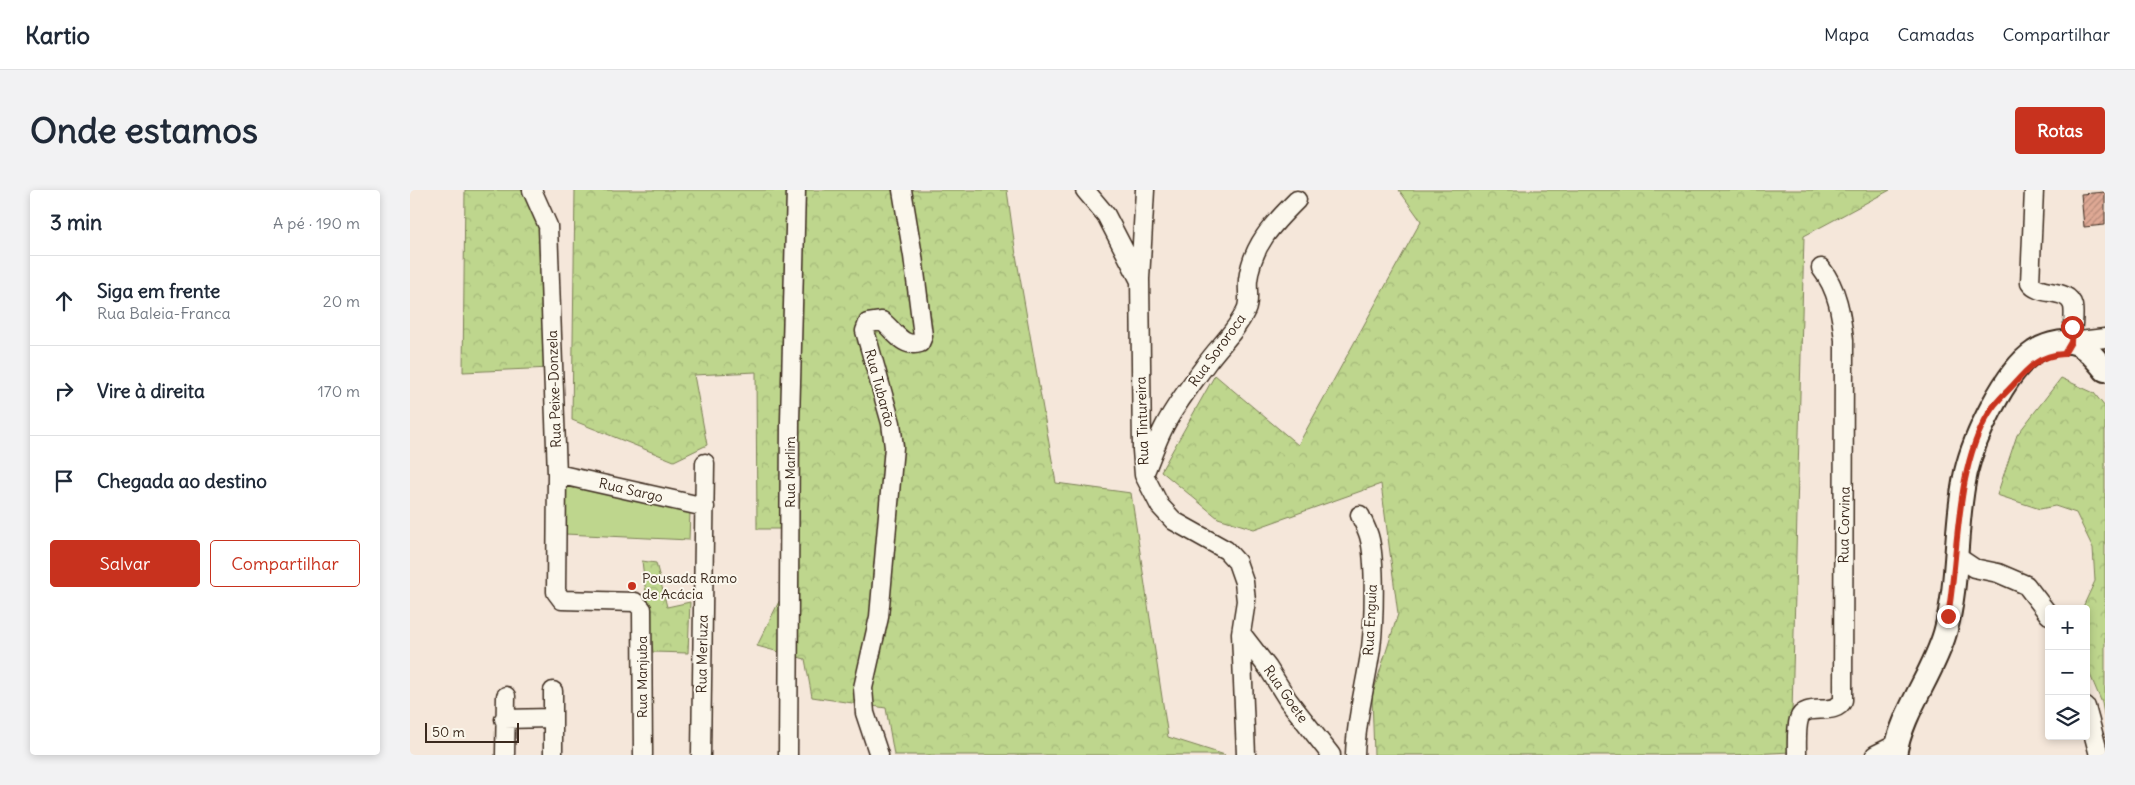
<!DOCTYPE html>
<html lang="pt">
<meta charset="utf-8">
<style>
:root{--surface:#fff;--page:#f2f2f3;--text:#1f2937;--muted:#747a83;--line:#e0e1e3;--accent:#c8321e}
body{margin:0;font-family:Delius,sans-serif;background:var(--page);color:var(--text)}
.controls{position:absolute;right:15px;bottom:15px;display:grid;overflow:hidden;border-radius:5px;box-shadow:0 2px 8px #0003}
.controls button{width:45px;height:45px;display:grid;place-items:center;padding:0;border:0;border-bottom:1px solid var(--line);background:var(--surface);color:var(--text);font:25px sans-serif}
.scale{position:absolute;left:15px;bottom:12px;width:94px;box-sizing:border-box;padding-left:5px;border:2px solid #3b2a1e;border-top:0;font-size:14px;line-height:18px;white-space:nowrap;color:#3b2a1e;-webkit-text-stroke:4px #fbf7ec;paint-order:stroke}
.stop{position:absolute;width:15px;height:15px;margin:-11px;border:4px solid #c8321e;border-radius:50%;background:#fff}
.stop.end{background:#c8321e;border-color:#fff;box-shadow:0 1px 5px #0008}
.list{margin:0;padding:0;list-style:none}
h2{display:flex;justify-content:space-between;align-items:center;height:65px;margin:0;padding:0 20px;font-size:21px}
h2 small{font-size:16px;font-weight:400;color:var(--muted)}
.list li{display:grid;grid-template-columns:32px 1fr auto;gap:15px;align-items:center;box-sizing:border-box;height:90px;padding:0 20px;border-top:1px solid var(--line)}
.list b{display:block;font-size:19px;white-space:nowrap}
.list p{margin:0;font-size:16px;white-space:nowrap;color:var(--muted)}
.list em{font-size:16px;font-style:normal;color:var(--muted)}
.actions{display:flex;gap:10px;padding:15px 20px}
.actions a{flex:1;padding:11px 0;border:1px solid var(--accent);border-radius:5px;text-align:center;font-size:18px;color:var(--accent)}
.actions .main{background:var(--accent);color:#fff}
.icon{flex:none;width:28px;height:28px;fill:none;stroke:currentColor;stroke-width:2;stroke-linecap:round;stroke-linejoin:round}
.map{position:relative;flex:none;width:1695px;height:565px;overflow:hidden;border-radius:5px}
header{display:flex;align-items:center;gap:30px;box-sizing:border-box;height:70px;padding:0 25px;background:var(--surface);border-bottom:1px solid var(--line)}
header strong{font-size:24px}
nav{display:flex;gap:28px;margin-inline-start:auto;font-size:18px}
.intro{display:flex;align-items:center;justify-content:space-between;box-sizing:border-box;height:120px;padding:0 30px}
h1{margin:0;font-size:35px}
.button{padding:12px 22px;border-radius:5px;background:var(--accent);color:#fff;font-size:18px;font-weight:700}
main{display:flex;gap:30px;padding:0 30px}
aside{flex:1;background:var(--surface);border-radius:5px;box-shadow:0 2px 8px #0003}
.map>svg:first-child{display:block}
.green{fill:#bed68d;stroke:#7c8056}
.forest{fill:url(#forest-crowns);stroke:#7c8056}
.building{fill:url(#building-hatch);stroke:#3b2a1e}
.lines{fill:none;stroke-linecap:round;stroke-linejoin:round}
.minor-casing{stroke:#3b2a1e;stroke-width:21}
.major-casing{stroke:#3b2a1e;stroke-width:26}
.minor{stroke:#fbf7ec;stroke-width:18}
.major{stroke:#fbf7ec;stroke-width:22}
.route{stroke:#c8321e;stroke-width:6}
.poi-dot{fill:#c8321e;stroke:#fbf7ec;stroke-width:2}
.labels{text-anchor:middle;dominant-baseline:central;stroke-width:4;stroke-linejoin:round;paint-order:stroke}
.street-label{font-size:14px;fill:#3b2a1e;stroke:#fbf7ec}
.poi-label{font-size:14px;fill:#3b2a1e;stroke:#fbf7ec;text-anchor:start}
</style>
<header>
<strong>Kartio</strong>
<nav><a>Mapa</a><a>Camadas</a><a>Compartilhar</a></nav>
</header>
<div class="intro"><h1>Onde estamos</h1><a class="button">Rotas</a></div>
<main>
<aside>
<h2>3 min<small>A pé · 190 m</small></h2>
<ul class="list">
<li><svg class="icon" aria-label="ahead" viewBox="0 0 24 24"><path d="M12 20V5M6 11l6-6 6 6"/></svg><div><b>Siga em frente</b><p>Rua Baleia-Franca</p></div><em>20 m</em></li>
<li><svg class="icon" aria-label="right" viewBox="0 0 24 24"><path d="M7 20v-9h11M14 6l5 5-5 5"/></svg><div><b>Vire à direita</b></div><em>170 m</em></li>
<li><svg class="icon" aria-label="arrive" viewBox="0 0 24 24"><path d="M6 21V4h12l-3 4 3 4H6"/></svg><div><b>Chegada ao destino</b></div></li>
</ul>
<div class="actions"><a class="main">Salvar</a><a>Compartilhar</a></div>
</aside>
<div class="map">
<svg width="1695" height="565" viewBox="0 0 1695 565">
<defs>
<pattern id="forest-crowns" width="20" height="18" patternUnits="userSpaceOnUse" patternTransform="scale(1.25)"><rect width="20" height="18" fill="#bed68d"/><path d="M2 6a3 3 0 1 1 6 0M12 15a3 3 0 1 1 6 0" fill="none" stroke="#a4b879"/></pattern>
<pattern id="building-hatch" width="6" height="6" patternUnits="userSpaceOnUse" patternTransform="scale(1.25)"><rect width="6" height="6" fill="#dea894"/><path d="M-1 1l2-2M0 6l6-6M5 7l2-2" fill="none" stroke="#b58978"/></pattern>
</defs>
<rect width="100%" height="100%" fill="#f5e7da"/>
<filter id="ink" filterUnits="userSpaceOnUse"><feTurbulence type="fractalNoise" baseFrequency=".02" numOctaves="2"/><feDisplacementMap in="SourceGraphic" scale="10" xChannelSelector="R" yChannelSelector="G"/><feConvolveMatrix kernelMatrix="1 2 1 2 8 2 1 2 1" color-interpolation-filters="sRGB"/></filter>
<g filter="url(#ink)">
<!-- green -->
<path class="green" d="M154 295 280 322 279 350 155 344Z"/>
<!-- forest -->
<path class="forest" d="M55 0H114L136 33 141 178 53 182Z
M165 0H597L606 65 646 293 721 303 758 547 815 565H484L476 518 402 507 395 469 347 456 386 377 383 339H347L346 182 284 185 297 255 264 271 162 230Z
M989 0H1480L1394 46 1381 562 1322 565H964L962 506 988 424 971 294 844 339 808 328 751 281 805 185 888 255 1011 31Z
M1651 188 1684 203 1695 217V530L1692 513 1676 475V419H1672L1685 391 1683 358 1666 323 1645 316 1630 319 1587 305 1607 245Z
M232 371 246 373 257 417 280 412 278 463 243 462Z"/>
<!-- building -->
<path class="building" d="M1695 2V35L1674 37 1671 4Z"/>
<g class="lines">
<defs>
<path id="minor" d="M122 0 138 36 147 284 146 402 152 410 225 412 232 419 233 565
M675 0 696 25 729 89
M735 0 730 89 732 260 734 285 750 316 764 331 816 360 827 372 834 392 836 411 831 443 836 565
M1624 0 1620 93C1629 107 1658 97 1663 116 1665 126 1662 141 1661 152L1695 148
M735 282C741 268 746 253 753 239 764 216 782 194 797 173 810 155 827 140 836 120 840 112 837 99 838 90 842 55 863 34 887 10
M147 284 295 317
M1546 366 1564 378 1588 383 1616 395 1639 425
M831 443 858 478 878 510 921 565
M1676 517 1689 565
M94 529 142 528
M95 565 96 506
M143 565V501
M291 565 295 273
M378 565 380 231 386 0
M469 565 455 523 453 498 469 427 484 257 481 233 455 141 458 133 472 131C485 141 492 158 510 153L513 146 503 66 492 0
M945 565C946 528 956 494 961 458 964 433 966 370 959 346 957 339 953 332 950 325
M1387 565C1387 554 1386 539 1389 529 1395 511 1425 528 1433 510L1434 150C1431 124 1428 100 1411 78
M1465 565 1487 554"/>
<path id="major" d="M1485 565C1492 521 1523 485 1535 443 1550 390 1544 334 1556 282 1564 248 1595 181 1624 162 1634 155 1649 151 1660 152 1675 153 1687 171 1695 180"/>
</defs>
<!-- minor casing -->
<use href="#minor" class="minor-casing"/>
<!-- major casing -->
<use href="#major" class="major-casing"/>
<!-- minor -->
<use href="#minor" class="minor"/>
<!-- major -->
<use href="#major" class="major"/>
</g>
</g>
<g class="lines" filter="url(#ink)">
<!-- route -->
<path class="route" d="M1538 426C1549 362 1545 279 1579 223 1585 212 1596 203 1604 194 1619 177 1630 165 1654 164L1661 152 1662 137"/>
</g>
<!-- markers -->
<circle class="poi-dot" cx="222" cy="396" r="5"/>
<g class="labels">
<!-- street labels -->
<g class="street-label">
<text transform="translate(807 160) rotate(-54)">Rua Sororoca</text>
<text transform="translate(470 198) rotate(75)">Rua Tubarão</text>
<text transform="translate(144 199) rotate(-92)">Rua Peixe-Donzela</text>
<text transform="translate(732 231) rotate(-92)">Rua Tintureira</text>
<text transform="translate(380 282) rotate(-90)">Rua Marlim</text>
<text transform="translate(221 300) rotate(13)">Rua Sargo</text>
<text transform="translate(1434 335) rotate(-89)">Rua Corvina</text>
<text transform="translate(960 430) rotate(-87)">Rua Enguia</text>
<text transform="translate(292 464) rotate(-89)">Rua Merluza</text>
<text transform="translate(232 487) rotate(-90)">Rua Manjuba</text>
<text transform="translate(876 504) rotate(55)">Rua Goete</text>
</g>
<!-- poi labels -->
<g class="poi-label">
<text x="232" y="388">Pousada Ramo<tspan x="232" dy="16">de Acácia</tspan></text>
</g>
</g>
</svg>
<div class="controls">
<button>+</button>
<button>−</button>
<button><svg class="icon" aria-label="layers" viewBox="0 0 24 24"><path d="M12 4l9 5-9 5-9-5zM3 14l9 5 9-5"/></svg></button>
</div>
<div class="scale">50 m</div>
<div class="stop" style="left:1662px;top:137px"></div>
<div class="stop end" style="left:1538px;top:426px"></div>
</div>
</main>
